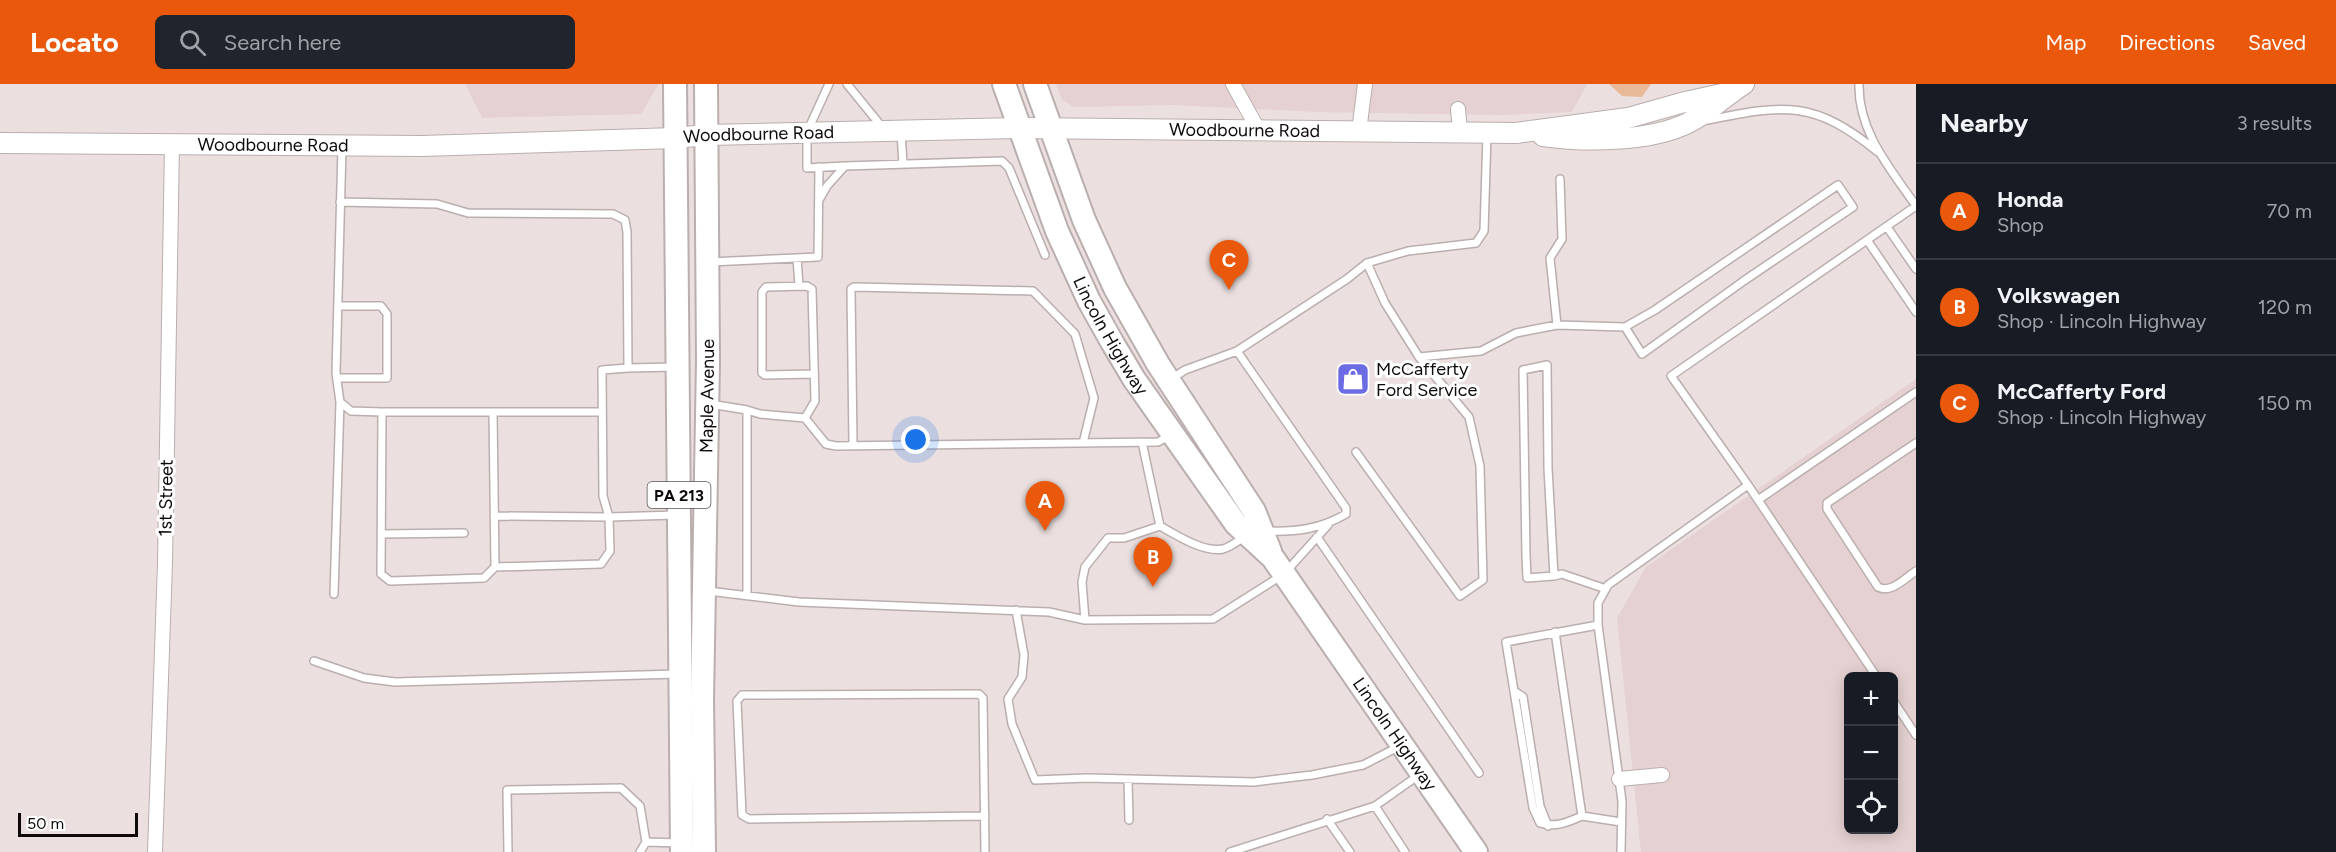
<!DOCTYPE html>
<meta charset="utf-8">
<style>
:root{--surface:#171b24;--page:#20242c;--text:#f1f3f6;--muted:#9ea1a6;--line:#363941;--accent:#ea580c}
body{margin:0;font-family:Figtree,sans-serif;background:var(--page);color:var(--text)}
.controls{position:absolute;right:18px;bottom:18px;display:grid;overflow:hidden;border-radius:9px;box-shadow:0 3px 15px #0003}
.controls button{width:54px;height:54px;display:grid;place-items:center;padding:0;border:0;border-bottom:2px solid var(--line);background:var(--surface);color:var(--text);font:30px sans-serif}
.scale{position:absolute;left:18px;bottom:15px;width:120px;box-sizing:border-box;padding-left:6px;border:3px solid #0e0a0a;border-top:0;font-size:16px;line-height:21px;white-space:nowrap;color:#0e0a0a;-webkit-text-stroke:4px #fff;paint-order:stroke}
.you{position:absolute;left:916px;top:356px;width:21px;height:21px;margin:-15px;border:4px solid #fff;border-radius:50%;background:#1a73e8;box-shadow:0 0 0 9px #1a73e833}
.badge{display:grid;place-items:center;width:39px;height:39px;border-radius:50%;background:var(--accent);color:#fff;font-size:20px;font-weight:700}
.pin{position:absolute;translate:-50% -50px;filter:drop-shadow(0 2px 3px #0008)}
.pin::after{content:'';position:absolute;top:32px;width:21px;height:18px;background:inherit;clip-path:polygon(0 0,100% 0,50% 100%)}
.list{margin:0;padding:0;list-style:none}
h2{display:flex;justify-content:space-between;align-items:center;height:78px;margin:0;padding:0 24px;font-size:26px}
h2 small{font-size:20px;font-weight:400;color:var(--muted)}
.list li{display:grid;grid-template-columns:39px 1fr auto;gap:18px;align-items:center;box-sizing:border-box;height:96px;padding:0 24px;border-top:2px solid var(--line)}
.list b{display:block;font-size:22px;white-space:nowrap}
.list p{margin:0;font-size:20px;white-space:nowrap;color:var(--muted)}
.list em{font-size:20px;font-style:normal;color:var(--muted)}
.icon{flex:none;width:33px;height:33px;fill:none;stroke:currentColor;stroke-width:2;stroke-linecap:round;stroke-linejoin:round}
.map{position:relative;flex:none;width:1916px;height:768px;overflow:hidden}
header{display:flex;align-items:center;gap:36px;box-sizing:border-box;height:84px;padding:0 30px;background:var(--accent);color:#fff}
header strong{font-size:28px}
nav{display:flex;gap:33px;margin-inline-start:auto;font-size:21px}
.search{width:420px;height:54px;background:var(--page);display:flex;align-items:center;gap:15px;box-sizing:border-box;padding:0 21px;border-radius:9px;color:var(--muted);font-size:22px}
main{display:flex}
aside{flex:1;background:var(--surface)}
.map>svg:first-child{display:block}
.built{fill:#e6d1d2;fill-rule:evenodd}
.green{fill:#e7b999}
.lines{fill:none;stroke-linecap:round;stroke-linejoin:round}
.service-casing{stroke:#baaeae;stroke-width:10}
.minor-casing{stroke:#baaeae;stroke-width:16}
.secondary-casing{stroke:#baaeae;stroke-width:22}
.primary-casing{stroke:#baaeae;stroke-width:26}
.service{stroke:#fff;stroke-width:7}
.minor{stroke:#fff;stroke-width:14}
.secondary{stroke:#fff;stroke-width:20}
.primary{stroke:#fff;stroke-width:22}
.labels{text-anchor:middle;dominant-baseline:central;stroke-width:6;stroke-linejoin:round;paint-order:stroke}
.shield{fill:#fff;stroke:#565454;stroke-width:1.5}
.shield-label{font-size:16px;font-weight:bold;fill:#0e0a0a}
.street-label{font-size:18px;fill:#0e0a0a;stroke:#fff}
.poi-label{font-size:18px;fill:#0e0a0a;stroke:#fff;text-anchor:start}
</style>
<header>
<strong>Locato</strong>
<div class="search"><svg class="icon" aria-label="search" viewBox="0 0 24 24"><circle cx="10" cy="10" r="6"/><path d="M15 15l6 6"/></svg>Search here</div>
<nav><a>Map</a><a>Directions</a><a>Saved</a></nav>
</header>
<main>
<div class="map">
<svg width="1916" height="768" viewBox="0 0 1916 768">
<rect width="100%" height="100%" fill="#ebdfdf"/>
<!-- built -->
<path class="built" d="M465 0H658V1L641 30 482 34Z
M1056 0H1587L1572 28 1501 31 1317 28 1173 21 1074 23 1062 16Z
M1916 295V768H1641L1617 534 1646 483ZM1848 592H1894V746H1848Z"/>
<!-- green -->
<path class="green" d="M1609 0H1651L1642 13 1622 12Z"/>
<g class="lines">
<defs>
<path id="service" d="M829 0 807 48V84L845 82
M847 0 882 43
M1859 0C1858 48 1890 84 1916 122
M1708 36C1785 20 1814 16 1878 68
M901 49 903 80
M342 64 336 289 340 318 351 327 382 328 381 490 390 497 484 494 495 483 601 480 610 467 609 433 603 412 602 286 628 284
M819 116 827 102 845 82 1002 77 1009 84 1045 171
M340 118 437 120 468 129 613 130 625 136 627 148 628 284 675 283
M1887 143 1916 185
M1867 156 1916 228
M797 174 799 202
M710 178 818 173 819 83
M1367 179 1385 219 1419 273 1481 267 1516 249 1557 241 1625 243 1642 270 1745 196 1853 123 1838 101 1655 226 1625 243
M1557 241 1550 174 1562 155 1560 95
M1237 267 1346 424V430C1320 445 1297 448 1267 447
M337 294H387V230L381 222H338
M1171 295 1185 286 1237 267 1347 195 1367 179 1408 167 1476 159 1484 147 1487 51
M710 320 747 326V511
M747 326 760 330 805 334 826 360 836 362 1158 358 1169 352
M382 328H602
M493 328 495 483
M805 334 815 317 812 205 807 202 766 203 762 208V289L765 291 814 290
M1142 358 1160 442C1176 451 1204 469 1223 465 1230 463 1238 457 1244 453
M1916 359 1827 419V425L1878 503C1891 510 1905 494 1916 487
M853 361 851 205 854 203 1033 207 1075 250 1094 314 1083 359
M1356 368 1460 512 1483 496 1480 382 1469 333 1419 273
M1748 401 1876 592
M1758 416 1916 308
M494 432 609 433 676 431
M381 450 464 449
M1317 453 1479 689
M1554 492 1527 494 1526 471 1523 286 1547 281 1548 384 1554 492 1562 490 1606 505
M708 507 799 518 1049 528 1085 536 1213 535 1284 490 1328 441
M334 510 340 318
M1016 526 1024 571 1022 593 1008 615 1012 640 1035 696 1087 694 1254 698 1312 691 1363 681 1400 662
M1085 536 1082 498 1085 483 1108 454H1124L1160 442
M1555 548 1582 732C1568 738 1556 744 1540 739L1533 724 1506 558 1598 541
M314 577 364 594 395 598 678 590
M1514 607 1523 613 1540 722 1548 742
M1894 618 1916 651
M1128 695 1129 736
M1375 722 1405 768
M985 732 749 735 742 731 737 617 742 611 979 610 983 614 985 768
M1582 732 1621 738
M1327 735 1350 768
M646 758 679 759
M508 768 507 706 621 704 640 722 646 758 640 768
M1230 768 1375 722 1419 691
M1621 768 1622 717 1598 541V519L1608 501 1748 401 1671 292 1916 122"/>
<path id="minor" d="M1233 0 1259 47
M1458 25 1460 48
M1359 48 1365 0
M1619 695 1662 691
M155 768 165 479 172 60"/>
<g id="secondary">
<path d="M1543 52C1585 58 1649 58 1688 39 1707 30 1726 11 1744 0"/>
<path id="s1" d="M0 59 422 62 676 54 706 51 1019 44 1516 49 1628 34 1681 19 1731 8"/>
</g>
<g id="primary">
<path d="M675 0 682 768"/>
<path id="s2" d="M1004 0 1057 147 1089 217 1112 258 1134 295 1236 440 1273 474 1476 768"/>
<path d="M1035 0 1084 136 1115 204 1158 280 1254 427 1270 467"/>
<path id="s3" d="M704 768 702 616 708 277 706 0"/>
</g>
</defs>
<!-- service casing -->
<use href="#service" class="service-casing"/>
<!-- minor casing -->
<use href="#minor" class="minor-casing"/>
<!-- secondary casing -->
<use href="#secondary" class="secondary-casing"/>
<!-- primary casing -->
<use href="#primary" class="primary-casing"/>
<!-- service -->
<use href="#service" class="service"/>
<!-- minor -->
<use href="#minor" class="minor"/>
<!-- secondary -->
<use href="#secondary" class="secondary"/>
<!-- primary -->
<use href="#primary" class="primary"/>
</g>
<!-- icons -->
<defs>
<symbol id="shop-square" viewBox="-11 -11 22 22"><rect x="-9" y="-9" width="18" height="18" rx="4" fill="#6b6be4" stroke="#fff"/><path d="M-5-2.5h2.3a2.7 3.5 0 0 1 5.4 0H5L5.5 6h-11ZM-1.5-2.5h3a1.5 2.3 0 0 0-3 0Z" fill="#fff"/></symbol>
</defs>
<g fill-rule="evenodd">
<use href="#shop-square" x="1334" y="276" width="38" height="38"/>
</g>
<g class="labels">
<!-- shield labels -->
<rect class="shield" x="647.5" y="398" width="63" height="26" rx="4.5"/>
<g class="shield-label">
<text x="679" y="411">PA 213</text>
</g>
<!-- street labels -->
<g class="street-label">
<text stroke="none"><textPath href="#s1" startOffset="1245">Woodbourne Road</textPath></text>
<text stroke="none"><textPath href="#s1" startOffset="759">Woodbourne Road</textPath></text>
<text stroke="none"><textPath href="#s1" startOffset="273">Woodbourne Road</textPath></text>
<text stroke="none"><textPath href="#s2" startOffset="274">Lincoln Highway</textPath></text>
<text stroke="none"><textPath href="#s3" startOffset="456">Maple Avenue</textPath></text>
<text transform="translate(166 414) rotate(-89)">1st Street</text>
<text stroke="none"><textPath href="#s2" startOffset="765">Lincoln Highway</textPath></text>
</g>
<!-- poi labels -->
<g class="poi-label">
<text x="1376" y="285">McCafferty<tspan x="1376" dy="21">Ford Service</tspan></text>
</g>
</g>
</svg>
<div class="controls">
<button>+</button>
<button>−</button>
<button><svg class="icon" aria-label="locate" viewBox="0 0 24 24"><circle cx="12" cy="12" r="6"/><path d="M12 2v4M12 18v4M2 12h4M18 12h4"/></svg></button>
</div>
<div class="scale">50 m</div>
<div class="you"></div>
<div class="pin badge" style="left:1045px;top:447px">A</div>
<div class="pin badge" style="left:1153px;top:503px">B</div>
<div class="pin badge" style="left:1229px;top:206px">C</div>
</div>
<aside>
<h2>Nearby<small>3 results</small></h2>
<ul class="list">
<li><span class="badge">A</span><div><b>Honda</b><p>Shop</p></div><em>70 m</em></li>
<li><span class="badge">B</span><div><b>Volkswagen</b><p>Shop · Lincoln Highway</p></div><em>120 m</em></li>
<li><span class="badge">C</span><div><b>McCafferty Ford</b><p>Shop · Lincoln Highway</p></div><em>150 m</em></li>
</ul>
</aside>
</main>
